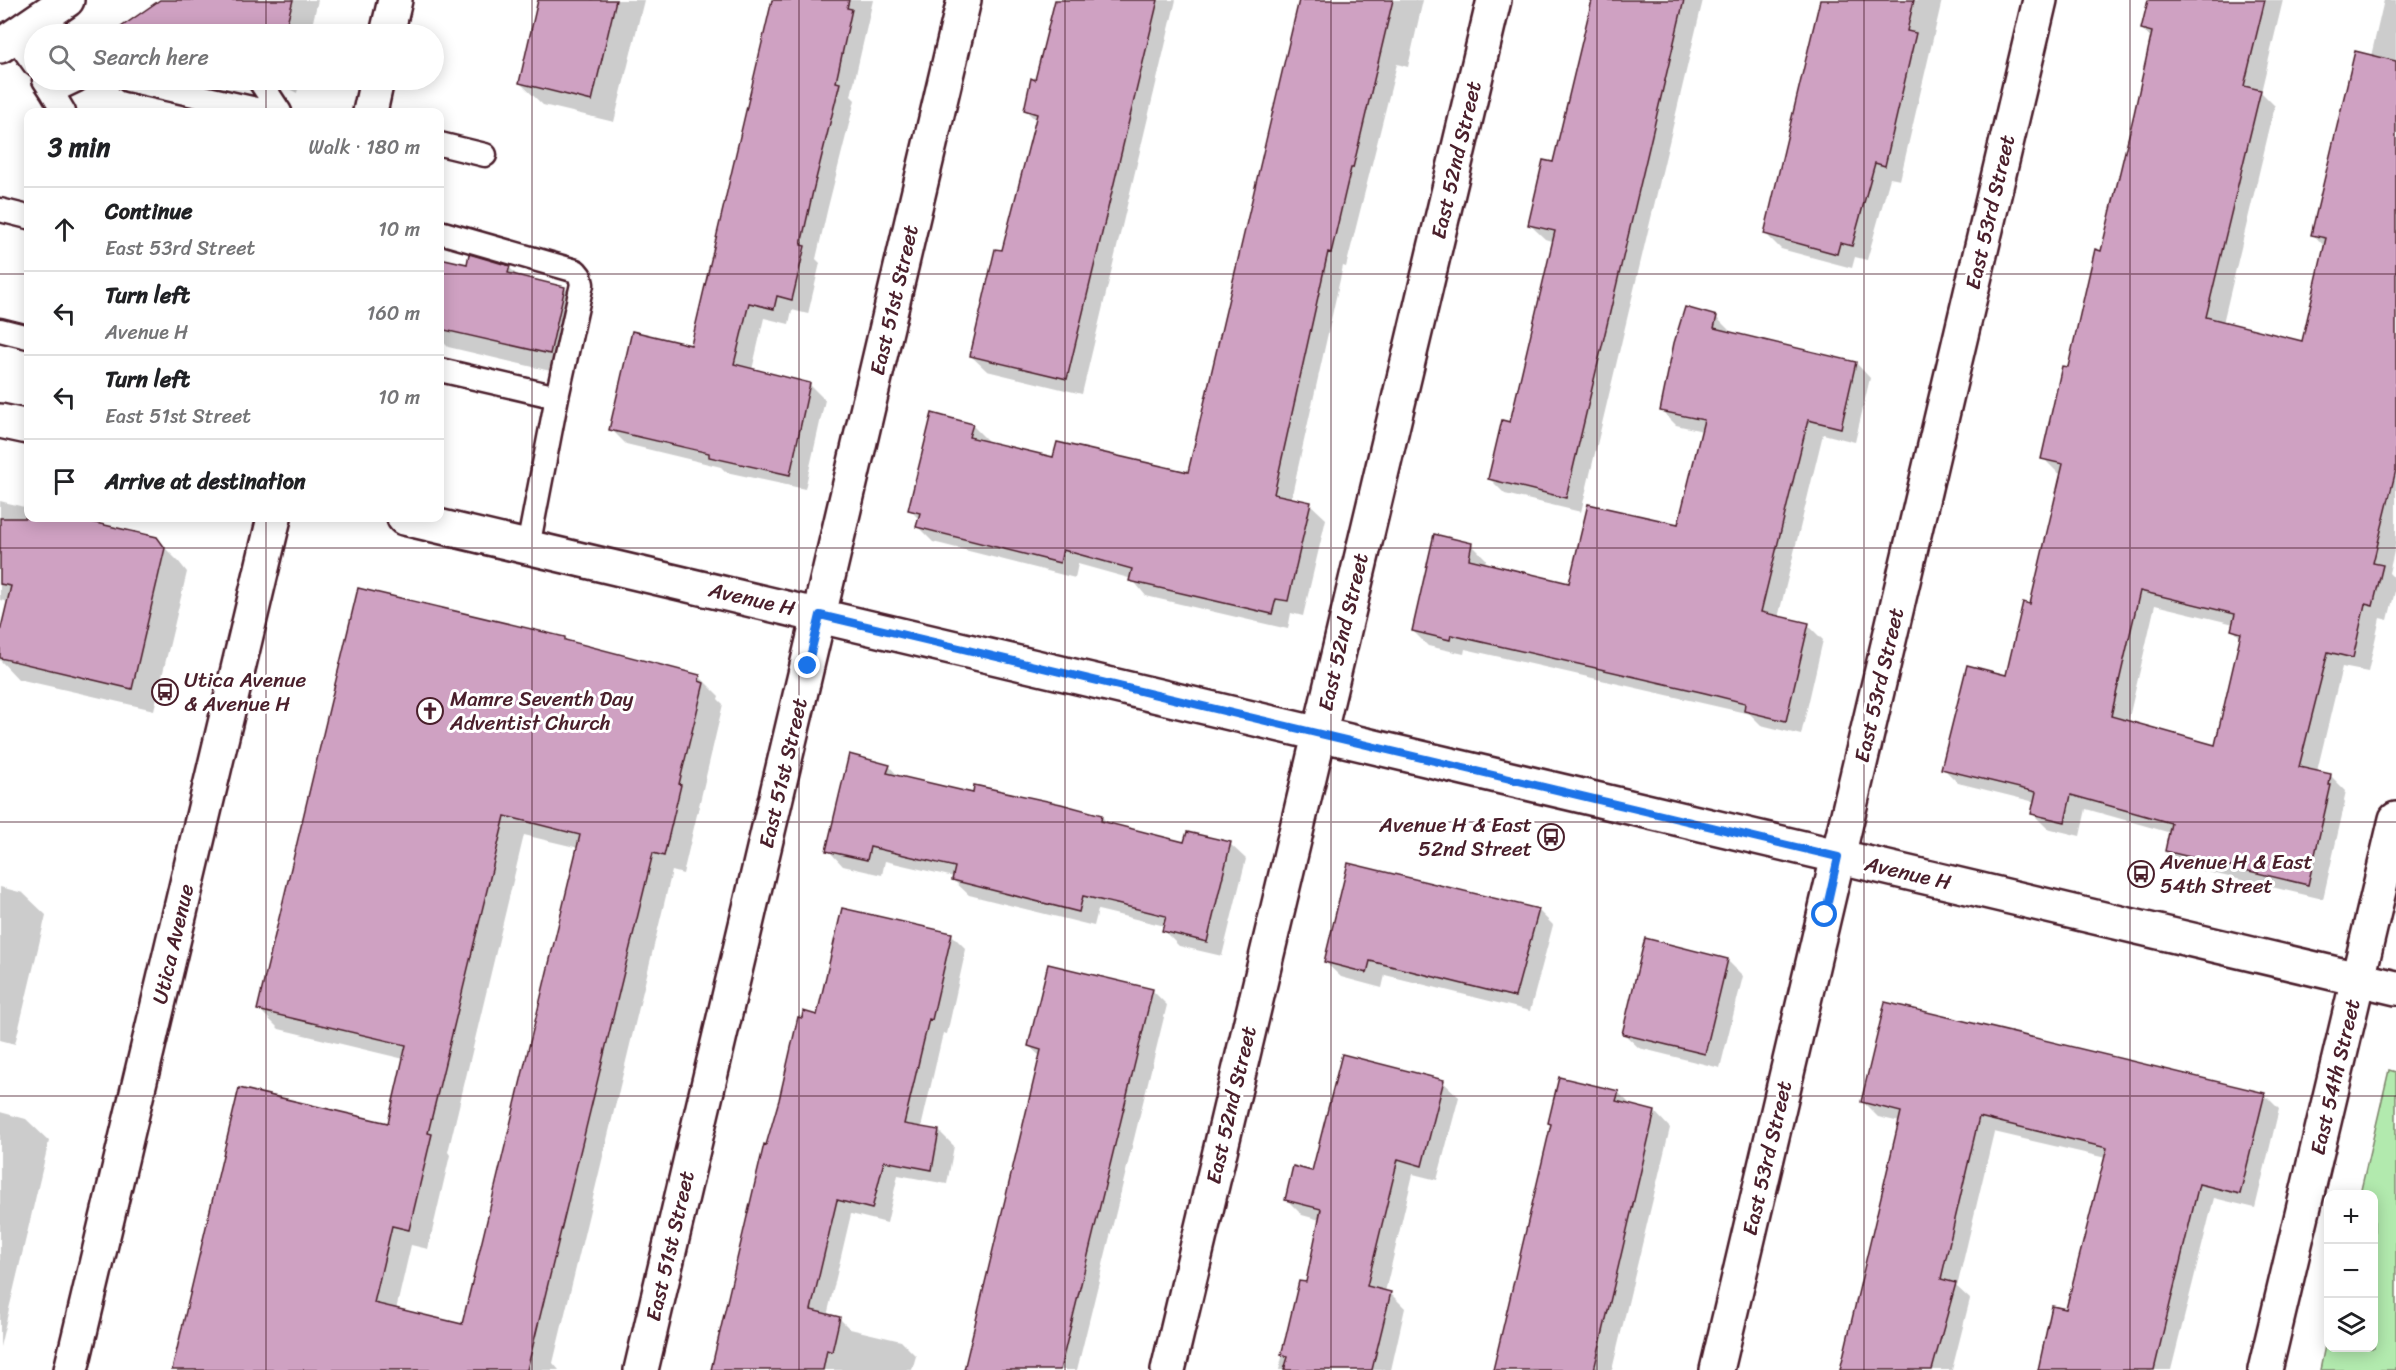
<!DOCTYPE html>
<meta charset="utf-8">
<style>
:root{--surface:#fff;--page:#f2f2f2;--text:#202124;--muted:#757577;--line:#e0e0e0}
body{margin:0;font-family:Sriracha,sans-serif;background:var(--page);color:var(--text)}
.controls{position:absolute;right:18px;bottom:18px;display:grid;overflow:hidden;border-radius:12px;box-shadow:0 3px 15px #0003}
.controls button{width:54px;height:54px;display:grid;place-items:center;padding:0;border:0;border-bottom:2px solid var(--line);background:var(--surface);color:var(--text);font:30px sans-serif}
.stop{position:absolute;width:18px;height:18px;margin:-14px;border:4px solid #1a73e8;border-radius:50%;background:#fff}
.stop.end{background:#1a73e8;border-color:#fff;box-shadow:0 2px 6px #0008}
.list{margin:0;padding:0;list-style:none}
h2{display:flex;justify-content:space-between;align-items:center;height:78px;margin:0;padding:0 24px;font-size:26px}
h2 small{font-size:20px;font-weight:400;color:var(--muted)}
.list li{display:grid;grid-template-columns:39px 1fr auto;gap:18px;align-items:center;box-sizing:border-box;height:84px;padding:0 24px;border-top:2px solid var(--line)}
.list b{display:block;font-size:22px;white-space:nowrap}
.list p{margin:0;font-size:20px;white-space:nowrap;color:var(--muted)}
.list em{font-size:20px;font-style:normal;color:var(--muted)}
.icon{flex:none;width:33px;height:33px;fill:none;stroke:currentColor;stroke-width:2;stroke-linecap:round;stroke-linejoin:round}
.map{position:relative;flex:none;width:2396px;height:1370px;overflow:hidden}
.search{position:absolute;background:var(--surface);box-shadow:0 3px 15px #0003;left:24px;top:24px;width:420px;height:66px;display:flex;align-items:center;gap:15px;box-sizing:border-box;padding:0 21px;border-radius:33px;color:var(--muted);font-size:22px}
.panel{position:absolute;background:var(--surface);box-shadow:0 3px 15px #0003;left:24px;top:108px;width:420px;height:414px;border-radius:12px}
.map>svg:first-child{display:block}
.green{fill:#b2eaae;stroke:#7e846c;stroke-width:1.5}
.shadow{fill:#0003;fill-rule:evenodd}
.building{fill:#cfa1c2;stroke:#4a1f2b;stroke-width:1.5;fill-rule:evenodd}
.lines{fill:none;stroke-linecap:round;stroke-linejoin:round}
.lane-casing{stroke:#4a1f2b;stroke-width:27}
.street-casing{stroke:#4a1f2b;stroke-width:38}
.secondary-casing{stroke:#4a1f2b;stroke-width:38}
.lane{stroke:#fff;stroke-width:22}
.street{stroke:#fff;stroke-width:33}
.secondary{stroke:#fff;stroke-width:33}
.route{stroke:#1a73e8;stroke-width:8}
.grid{fill:none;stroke:#4a1f2b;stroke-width:1.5;stroke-opacity:0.55}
.labels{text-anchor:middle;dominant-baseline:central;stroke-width:6;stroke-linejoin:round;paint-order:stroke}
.street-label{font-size:21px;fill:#4a1f2b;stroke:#fff}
.poi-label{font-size:21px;fill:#4a1f2b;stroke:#fff;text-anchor:start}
</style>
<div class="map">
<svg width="2396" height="1370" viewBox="0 0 2396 1370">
<rect width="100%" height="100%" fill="#fff"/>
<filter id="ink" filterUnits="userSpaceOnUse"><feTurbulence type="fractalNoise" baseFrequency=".0167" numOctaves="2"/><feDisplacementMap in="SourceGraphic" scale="12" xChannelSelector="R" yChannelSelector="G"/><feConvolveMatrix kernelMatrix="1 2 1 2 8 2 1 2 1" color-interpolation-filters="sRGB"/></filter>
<g filter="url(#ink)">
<!-- green -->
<path class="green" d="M2389 1070 2396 1072V1370H2320L2328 1331V1348H2374V1194H2360Z"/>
<!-- shadow -->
<path class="shadow" d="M162 0H318L310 34H149L137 18Z
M540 0H644L614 122 543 105 520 83Z
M773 0H873L851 96 855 100 828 207 816 259 820 263 808 314 792 310 789 324 764 318 752 370 809 384 825 400 805 489 726 472 721 467 626 444 611 429 692 346Z
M1056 0H1176L1082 394 987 371 971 356 1003 252 1037 121 1025 110 1037 81Z
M1301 0H1423L1408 67 1397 64 1346 267 1343 266 1291 499 1310 504 1326 519 1303 616 1291 613 1288 629 1146 596 1132 579 1078 564 1075 578 933 542 918 527 920 520 910 510 972 425 987 440V443L1054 459 1189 474Z
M1603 0H1703L1581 512 1505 494 1490 479 1511 423 1554 242 1545 239 1529 224 1554 164Z
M1822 0H1942L1900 180 1890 178 1867 260 1855 257 1852 268 1781 249 1766 234Z
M2149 0H2283L2261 92 2275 106 2223 323 2303 343 2325 247 2313 234 2371 56 2384 0H2396V543L2389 573 2396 580V587L2388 620 2380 618 2368 672 2342 667 2317 771 2331 776 2346 791 2344 800 2345 802 2323 899 2182 866 2167 851 2171 833 2086 809 2080 836 2047 828 2032 813 2035 802 1958 783 1943 768 2007 676 2032 606 2062 474 2058 473 2043 458 2102 252 2152 39 2142 29ZM2155 605 2234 624 2233 630 2241 638 2216 747 2128 722Z
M237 80H300L297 93 287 88 276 89Z
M440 260 468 266 509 267 519 277 565 288 587 311 572 376 448 347 440 339Z
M1716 317 1731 332V334L1856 363 1870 378 1855 442 1823 434 1778 618 1808 625 1823 640 1801 735 1761 725 1750 714 1465 649 1464 654 1428 646 1413 631 1471 544 1486 559 1485 564 1570 584 1679 526 1703 431 1676 425 1661 410Z
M0 501 28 508V518H68L156 539 179 562 187 572 154 710 18 679 0 660V639L9 602 0 600Z
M564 639 567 642 699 676 719 696 718 699 723 704 683 874 672 871 553 1363 559 1370H173L389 1125 404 1059 279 1029 259 1009ZM524 835 579 848 463 1326 396 1310 411 1245 428 1249 450 1155 448 1152Z
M889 766 900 778 974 795 1101 816 1110 825 1186 844H1230L1246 859 1222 956 1179 946 1164 931 1165 926 1098 910 1094 926 969 895 953 880 954 877 885 861 882 875 843 866 828 850Z
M0 887 23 893 46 915 15 1044 0 1040Z
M1538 910 1553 925 1530 1011 1385 975 1382 988 1341 977 1325 962Z
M951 934 966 949 947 1034 943 1033 921 1128 939 1131 954 1146 947 1184 898 1175 887 1223 851 1214 827 1316 840 1319 850 1329 901 1341 916 1356 912 1370H713L768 1146 819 1017Z
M1646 940 1728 961 1743 976 1720 1068 1639 1048 1623 1033Z
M1152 990 1167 1005 1077 1370H965L1041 1057 1029 1046Z
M1443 1082 1459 1097 1437 1180 1413 1174 1385 1292 1390 1293 1405 1308 1391 1370H1279L1300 1283 1307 1284 1320 1220 1302 1215 1287 1200 1313 1172Z
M1618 1092 1633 1107 1655 1112 1670 1128 1612 1370H1494L1553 1126 1549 1123Z
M2264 1094 2279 1109 2255 1208 2214 1198 2171 1370H2039L2067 1311 2106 1158 1994 1132 1957 1287 1970 1299 1952 1370H1841L1900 1122 1878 1117 1863 1102Z
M0 1112 26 1119 49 1141 0 1347Z"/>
<!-- building -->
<path class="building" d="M160 0H293L284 34H111Z
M538 0H616L592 101 519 83Z
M772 0H849L847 8 852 9 836 82 840 83 813 191 801 245 805 246 792 300 777 296 774 309 749 303 734 364 810 383 790 475 709 457V453L609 430 632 331 691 345Z
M1055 0H1158L1067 379 970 356 995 249 1002 250 1037 114 1024 110 1031 78 1035 80Z
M1299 0H1393L1353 168H1351L1331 253 1328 252 1274 494 1311 502 1288 601 1276 599 1272 614 1129 581 1132 569 1063 550 1060 563 916 527 920 513 908 510 932 413 973 424 969 437 1053 457 1057 442 1188 472Z
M1592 0H1684L1566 498 1488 479 1502 420 1510 422 1555 231 1528 225 1543 160 1553 162Z
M1820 0H1914L1907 31 1916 33 1885 166 1875 163 1852 246 1840 243 1837 254 1764 234Z
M2148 0H2265L2244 86 2261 90 2206 317 2302 341 2326 238 2311 235 2355 51 2396 61V470L2373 563 2383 565 2373 606 2365 604 2353 658 2328 652 2299 767 2331 774 2329 785H2331L2308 885 2165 851 2171 823 2071 795 2065 822 2031 814 2036 792 1941 769 1967 665 2006 675 2023 602 2030 604 2063 464 2041 459 2062 366 2068 367 2095 249 2101 251 2134 114 2152 32 2141 29ZM2140 591 2235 614 2231 630 2241 633 2215 745 2111 716Z
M469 254 510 266 508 273 565 287 550 354 440 329V258L467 264Z
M1685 307 1717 316 1714 328 1856 362 1841 428 1808 420 1761 612 1809 623 1786 721 1744 711 1745 703 1705 693 1451 635 1450 640 1412 631 1434 534 1472 543 1469 559 1569 583 1588 504 1678 524 1704 420 1660 411 1674 343Z
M0 518H74L157 537 165 548 132 689 0 658V632L11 586 0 584Z
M358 588 565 637V640L700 675 699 681 704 683 679 784 681 785 664 856 653 853 527 1370H172L239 1088 388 1123 406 1045 257 1010ZM505 816 580 835 462 1324 374 1303 392 1226 409 1230 432 1134 428 1133Z
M849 754 890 765 887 773 973 793 974 785 1061 804 1102 815 1101 821 1184 842 1187 832 1231 842 1207 942 1162 931 1166 916 1125 906 1083 896 1079 912 952 880 955 867 870 847 867 860 826 851Z
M1348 863 1539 909 1515 997 1370 961 1367 973 1324 962Z
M842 908 952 933 932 1020 929 1019 904 1124 939 1130 932 1170 884 1161 872 1209 837 1200 811 1310 840 1317 832 1352 827 1350 823 1370H711L764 1144 766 1145 779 1100 798 1017 802 1018 803 1011 817 1015Z
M1645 938 1728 959 1705 1054 1622 1034Z
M1048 964 1153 989 1060 1370H964L1041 1050 1028 1046Z
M1885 1002 2265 1093 2240 1194 2199 1184 2154 1370H2038L2052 1306 2066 1309 2107 1148 1979 1117 1941 1279 1956 1283 1932 1370H1840L1901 1112 1861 1102Z
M1342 1054 1444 1080 1422 1166 1398 1159 1367 1286 1391 1292 1372 1370H1284L1288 1357 1281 1355 1286 1336 1299 1281 1306 1282 1321 1209 1285 1200 1293 1166 1312 1171Z
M1559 1077 1619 1091 1616 1101 1655 1111 1594 1370H1493L1551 1124 1548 1123Z"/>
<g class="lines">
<defs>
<path id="lane" d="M14 36 34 64
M44 80 52 92 77 80
M128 80 269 112
M259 80 280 112
M52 92 64 112
M440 144 485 155
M0 210 28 217
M440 232 576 271 580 276 582 284 557 397
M0 330 28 337
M440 370 557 397 528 547"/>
<path id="street" d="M0 421 28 427
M404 518 2396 988
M641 1370 964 0
M1168 1370 1494 0
M1717 1370 2040 0
M2265 1370 2396 819"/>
<path id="secondary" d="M387 34 395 0
M0 46 67 0
M370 112 377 80
M71 1370 274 518"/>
</defs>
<!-- lane casing -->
<use href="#lane" class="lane-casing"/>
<!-- street casing -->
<use href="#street" class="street-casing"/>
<!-- secondary casing -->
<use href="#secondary" class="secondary-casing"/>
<!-- lane -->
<use href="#lane" class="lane"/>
<!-- street -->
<use href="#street" class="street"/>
<!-- secondary -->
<use href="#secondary" class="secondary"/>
</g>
</g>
<g class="lines" filter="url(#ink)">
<!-- route -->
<path class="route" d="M808 666 820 615 1838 857 1825 915"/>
</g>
<!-- grid -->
<path class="grid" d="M266 0V34M532 0V1370M799 0V1370M1065 0V1370M1331 0V1370M1597 0V1370M1864 0V1370M2130 0V1370M266 80V112M0 274H28M440 274H2396M266 518V1370M0 548H2396M0 822H2396M0 1096H2396"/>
<!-- icons -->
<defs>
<symbol id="bus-ring" viewBox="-11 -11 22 22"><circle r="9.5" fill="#fff" stroke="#4a1f2b" stroke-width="1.5"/><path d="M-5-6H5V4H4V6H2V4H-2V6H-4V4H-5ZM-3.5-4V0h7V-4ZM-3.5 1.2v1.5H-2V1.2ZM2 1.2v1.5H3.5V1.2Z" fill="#4a1f2b"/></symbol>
<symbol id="church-ring" viewBox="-11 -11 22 22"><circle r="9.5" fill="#fff" stroke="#4a1f2b" stroke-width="1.5"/><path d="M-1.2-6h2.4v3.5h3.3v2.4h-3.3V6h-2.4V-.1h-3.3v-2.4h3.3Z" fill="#4a1f2b"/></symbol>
</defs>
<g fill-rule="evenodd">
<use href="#bus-ring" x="150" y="677" width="30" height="30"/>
<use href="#church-ring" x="415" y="696" width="30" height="30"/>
<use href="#bus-ring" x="1536" y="822" width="30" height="30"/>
<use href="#bus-ring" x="2126" y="859" width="30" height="30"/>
</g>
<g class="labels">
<!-- street labels -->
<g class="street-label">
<text transform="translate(1456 160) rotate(-77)">East 52nd Street</text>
<text transform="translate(1990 212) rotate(-77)">East 53rd Street</text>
<text transform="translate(894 300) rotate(-77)">East 51st Street</text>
<text transform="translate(752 599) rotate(13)">Avenue H</text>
<text transform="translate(1343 632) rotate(-77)">East 52nd Street</text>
<text transform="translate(1879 685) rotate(-77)">East 53rd Street</text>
<text transform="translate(783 773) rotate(-77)">East 51st Street</text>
<text transform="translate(1908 873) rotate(13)">Avenue H</text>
<text transform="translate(173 944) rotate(-77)">Utica Avenue</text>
<text transform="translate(2335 1077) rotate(-77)">East 54th Street</text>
<text transform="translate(1231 1105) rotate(-77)">East 52nd Street</text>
<text transform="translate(1767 1158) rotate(-77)">East 53rd Street</text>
<text transform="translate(670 1246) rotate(-77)">East 51st Street</text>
</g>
<!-- poi labels -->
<g class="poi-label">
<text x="184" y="680">Utica Avenue<tspan x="184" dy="24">&amp; Avenue H</tspan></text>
<text x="450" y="699">Mamre Seventh Day<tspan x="450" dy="24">Adventist Church</tspan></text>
<text x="1532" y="825" text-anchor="end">Avenue H &amp; East<tspan x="1532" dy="24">52nd Street</tspan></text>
<text x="2160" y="862">Avenue H &amp; East<tspan x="2160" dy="24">54th Street</tspan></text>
</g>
</g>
</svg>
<div class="controls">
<button>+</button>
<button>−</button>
<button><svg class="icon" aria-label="layers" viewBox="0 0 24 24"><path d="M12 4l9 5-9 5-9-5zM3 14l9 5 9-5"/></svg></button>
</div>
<div class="stop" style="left:1825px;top:915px"></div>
<div class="stop end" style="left:808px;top:666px"></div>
<div class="search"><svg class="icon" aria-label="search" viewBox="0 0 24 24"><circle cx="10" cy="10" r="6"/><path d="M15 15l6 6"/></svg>Search here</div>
<section class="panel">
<h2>3 min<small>Walk · 180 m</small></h2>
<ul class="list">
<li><svg class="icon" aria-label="ahead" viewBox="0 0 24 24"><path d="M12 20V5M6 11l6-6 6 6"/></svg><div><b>Continue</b><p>East 53rd Street</p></div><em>10 m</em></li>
<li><svg class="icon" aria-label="left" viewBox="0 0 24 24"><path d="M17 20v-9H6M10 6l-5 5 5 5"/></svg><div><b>Turn left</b><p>Avenue H</p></div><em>160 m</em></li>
<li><svg class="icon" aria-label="left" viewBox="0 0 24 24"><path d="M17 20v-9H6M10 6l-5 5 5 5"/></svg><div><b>Turn left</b><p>East 51st Street</p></div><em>10 m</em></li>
<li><svg class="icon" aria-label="arrive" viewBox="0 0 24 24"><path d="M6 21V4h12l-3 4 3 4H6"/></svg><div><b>Arrive at destination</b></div></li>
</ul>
</section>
</div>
